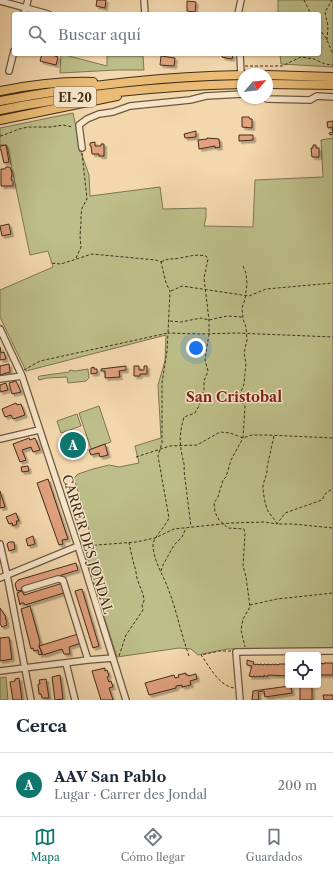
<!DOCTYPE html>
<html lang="es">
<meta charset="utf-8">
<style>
:root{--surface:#fff;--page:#f6f6f7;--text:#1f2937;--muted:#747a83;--line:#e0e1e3;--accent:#0f766e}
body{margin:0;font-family:"Libre Caslon Text",serif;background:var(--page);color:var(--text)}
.controls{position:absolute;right:12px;bottom:12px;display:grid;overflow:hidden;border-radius:4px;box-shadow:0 1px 3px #0004}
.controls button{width:36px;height:36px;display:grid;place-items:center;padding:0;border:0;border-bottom:1px solid var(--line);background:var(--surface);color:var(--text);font:20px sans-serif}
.compass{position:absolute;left:237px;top:68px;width:36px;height:36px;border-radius:50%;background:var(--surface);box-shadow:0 1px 3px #0004;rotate:62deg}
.you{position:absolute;left:196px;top:348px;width:14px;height:14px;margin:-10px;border:3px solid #fff;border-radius:50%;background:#1a73e8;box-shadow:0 0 0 6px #1a73e833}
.badge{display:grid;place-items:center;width:26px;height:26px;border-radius:50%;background:var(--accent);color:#fff;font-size:13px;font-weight:700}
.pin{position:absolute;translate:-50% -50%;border:2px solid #fff;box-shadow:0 1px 4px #0006}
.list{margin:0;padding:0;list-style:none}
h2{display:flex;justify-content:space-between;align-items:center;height:52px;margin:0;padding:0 16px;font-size:17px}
h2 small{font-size:13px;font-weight:400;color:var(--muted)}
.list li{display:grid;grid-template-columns:26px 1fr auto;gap:12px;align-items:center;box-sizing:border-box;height:64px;padding:0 16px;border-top:1px solid var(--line)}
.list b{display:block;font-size:15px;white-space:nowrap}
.list p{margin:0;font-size:13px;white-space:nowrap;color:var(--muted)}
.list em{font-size:13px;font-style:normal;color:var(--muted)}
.icon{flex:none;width:22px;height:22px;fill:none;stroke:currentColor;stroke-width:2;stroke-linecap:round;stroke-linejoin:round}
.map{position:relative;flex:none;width:333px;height:700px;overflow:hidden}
.search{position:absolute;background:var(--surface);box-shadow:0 1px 3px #0004;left:12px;right:12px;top:12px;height:44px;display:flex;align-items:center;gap:10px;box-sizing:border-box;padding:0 14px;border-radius:4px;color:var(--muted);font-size:15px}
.sheet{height:116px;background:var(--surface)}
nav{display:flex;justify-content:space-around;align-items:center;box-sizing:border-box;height:56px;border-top:1px solid var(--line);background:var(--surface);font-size:11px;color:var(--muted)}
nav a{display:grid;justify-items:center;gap:2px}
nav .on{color:var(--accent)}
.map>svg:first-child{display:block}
.green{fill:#bdbe89;stroke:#7e7652}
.building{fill:#e1a07e;stroke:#402d1a;filter:url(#shadow)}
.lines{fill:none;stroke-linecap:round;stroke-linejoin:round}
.minor-casing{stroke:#6d583f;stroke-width:8}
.highway-casing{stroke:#402d1a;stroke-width:10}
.path{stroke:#402d1a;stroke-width:1;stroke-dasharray:3 2;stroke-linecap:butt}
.minor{stroke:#f7e5ca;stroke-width:5.5}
.highway{stroke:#eabc76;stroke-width:8}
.labels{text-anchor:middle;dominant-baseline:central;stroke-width:3;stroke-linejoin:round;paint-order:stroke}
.shield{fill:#f7e5ca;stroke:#77644f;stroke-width:1}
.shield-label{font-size:12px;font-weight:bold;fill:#402d1a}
.street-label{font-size:13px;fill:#402d1a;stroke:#f7e5ca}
.neighbourhood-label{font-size:14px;font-weight:bold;fill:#7a1f14;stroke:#f7e5ca}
</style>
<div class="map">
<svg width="333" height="700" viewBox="0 0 333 700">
<defs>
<filter id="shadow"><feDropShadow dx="2.5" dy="2.5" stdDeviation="0" flood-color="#0004"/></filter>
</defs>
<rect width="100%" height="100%" fill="#f3d7ad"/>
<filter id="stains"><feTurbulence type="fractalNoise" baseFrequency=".005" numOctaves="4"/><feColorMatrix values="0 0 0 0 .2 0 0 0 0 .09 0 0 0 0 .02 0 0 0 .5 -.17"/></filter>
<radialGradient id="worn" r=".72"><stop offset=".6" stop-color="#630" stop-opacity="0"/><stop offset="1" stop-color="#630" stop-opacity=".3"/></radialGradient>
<!-- green -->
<path class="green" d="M278 0H333V67L281 64 280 54H319V14H278Z
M61 54 107 66V56H143L144 70H116L60 73Z
M73 113 81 152 89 175 90 196 160 187 163 209 206 208V217L204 226 253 227 255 180 323 177 321 140 333 138V648L227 649 198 655 191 649 179 648 117 657 98 598 86 553 94 548 74 478 78 474 93 469 109 465 119 467 139 463 135 446 161 438 158 385 165 361 166 335 26 371 0 317V290L53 267 48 251 30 255 7 145H0V128Z
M88 369 89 378 86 381 68 383 67 377 47 378 39 380 38 377 40 376 69 372 70 370 75 371Z
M99 406 111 442 91 449 79 413Z
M77 414 81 426 61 433 57 421Z
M6 677 8 700H0V678Z"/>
<!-- building -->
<path class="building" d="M97 0H106L105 8 96 6Z
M187 1 196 2 195 12 187 11Z
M42 54H49L58 57 56 65 40 61Z
M223 54 233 55 232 59 222 57Z
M161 56 175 58 174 66 160 65Z
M242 117H249L250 119H252V128L242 127Z
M333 121V134L330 135 329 133 333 132 332 127 328 128 327 122Z
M196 131V137L185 138 184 134Z
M239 135H253V140L239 141Z
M207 138 219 139 220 147 215 148V146L199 149 198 140 207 139Z
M95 142V146H101V144H104V156H99V154H92L91 146H90V143Z
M6 145 9 162 4 163 1 150H0V146Z
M313 145H316V148H319V157H312L311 148H313Z
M6 167H10L12 173 11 180 13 181V186H1V169H5Z
M9 224 11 234 2 236 0 226Z
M0 347 1 353 4 352 6 359 0 360Z
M9 364 10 372 0 375V366Z
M126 366V370L119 371 120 377 105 378V371H101V369Z
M134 366H139V370H144V366H147V374H140V376H134Z
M94 367V369H97V373L91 374V368Z
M16 381 21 392 12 394 9 383Z
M6 383 8 390 0 392V385Z
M16 403 17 405 21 404 25 415 13 419 11 415 5 417 2 409Z
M72 434 77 436 78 439 77 445 80 452 77 456 73 454 72 447 68 446 65 442 68 436Z
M29 438 30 440 35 438 40 450 33 452 31 447 22 450 26 460 20 462 13 444Z
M105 444 108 455 100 457 99 453 91 455 89 450Z
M28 466 29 471 22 472 21 467Z
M48 479 68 539 62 540 63 544 59 545 37 483Z
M0 491 5 507 0 508Z
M16 513 19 521H16L17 524 13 526 12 523 9 524 6 517Z
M33 536 35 544 28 546 26 539Z
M9 542H14L15 549 9 551 7 544Z
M76 563 78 570 22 587V590L17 591 15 584 18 580Z
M63 583 67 592 25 605 24 603H21L20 605 17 593 22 591 24 595Z
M82 589 99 646 93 648 75 591Z
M30 606 40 642 39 646 42 654 39 655 38 650 34 651 33 648 31 649 21 609Z
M0 608 6 617 5 618 7 622 6 623 7 625 2 627 0 624Z
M78 634 81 643 69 647 70 654H64L62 649 43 655 39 646Z
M9 637 12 659 0 661V638Z
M247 660 254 662 253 664 256 665 257 664 260 665V664L264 665V664L268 665V664L271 665 272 664 275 665V664L279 665V664H288V676L268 675 267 677 264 675V677L260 676V677L257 676 256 677 253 676V677L249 676 252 666 247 665Z
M320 663 324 664V663H333V675H318V664H320Z
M105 668V671L107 670 109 676 107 677 109 682 111 681 113 687 109 688 113 700H101L92 671Z
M186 673V675H188V676L196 674 197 679 190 681 191 685 182 687V685L176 686V688L149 695 145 683 174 675 175 678 179 677 178 675Z
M60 675 63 699 55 700 52 677Z
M19 678 22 700H13L10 682 15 681V679Z
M46 679 49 698H42L41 694H39L38 684H40L39 680Z
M289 686 291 687 292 693 265 697 264 691 258 692 259 700H252L253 691Z
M300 687H312V700H300Z
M323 695H333V700H324Z"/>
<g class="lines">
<defs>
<path id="minor" d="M144 0 145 14
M0 1 48 14
M24 14 28 0
M238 14 241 0
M240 54 241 75
M9 71 14 51
M265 98 267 99 310 100 317 96 333 97
M82 148 79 125 87 119 99 114 113 112 130 106 190 100 206 96 243 94
M0 329 22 376 78 546 126 700
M0 379 22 376
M0 439 39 430
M0 544 7 575 31 700
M0 578 78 546
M25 589 58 579 63 580 88 660
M66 663 75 700
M0 671 88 660 113 658
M240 700 236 652 333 651"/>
<path id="highway" d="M267 75 333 77
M267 84 333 85
M0 91C31 85 62 81 93 82
M0 101C80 86 161 76 243 75
M0 110C80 94 161 86 243 84
M0 120 117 96"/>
</defs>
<!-- minor casing -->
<use href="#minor" class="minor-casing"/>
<!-- highway casing -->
<use href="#highway" class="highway-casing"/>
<!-- path -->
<path class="path" d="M304 0 311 14
M319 28 327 40 333 54
M327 40 328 26 325 12 332 0
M245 66H282L301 57 314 59 325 64 333 65
M0 136 4 135 19 129 28 127H50L63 125 73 127
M76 258 81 247 80 236 81 223V215L82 208 87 199 82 153
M161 262C170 257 171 260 180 258 192 256 194 254 206 256L208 259 204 278 209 320V334L205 360 208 371 204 381V390L199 406 195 413 184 417C180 431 179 440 182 455 183 461 185 464 184 470L191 527
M243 266 246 273 247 284 245 299 242 308 243 319 246 327 247 340 244 353 246 363 244 384 239 397 241 402 245 406 243 438 231 460 226 477 223 480 218 497 214 503 215 512 219 520 228 528 244 529 245 534 243 566 246 577 250 607 243 619 241 630 245 647
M171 291 182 286 249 296 266 289 333 283
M170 321 181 322 201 318 209 320 227 316 243 317
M24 370 40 361 168 333 170 291 166 283 161 262 156 260 92 254 61 264 50 263
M274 436 267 467C268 474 264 479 263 486 263 493 265 505 268 511 271 516 275 519 277 524H293L333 528
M136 457 170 446 197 445 220 432 230 433 243 438 252 435H267L333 438
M84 546 136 542 155 538 174 529 231 523 264 522 277 524 285 513 322 500 325 494 330 490 333 491
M161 571 163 565 174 545 182 537 186 528
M250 605 277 599 333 593
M231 651H219L201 655C210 667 218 685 234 688
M119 656 126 635 143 610 142 605 144 601C144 593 139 586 137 578 136 574 136 569 134 565L129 543
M189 656C181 634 177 612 169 591 164 576 153 561 153 544 154 537 165 527 169 518L158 456 162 443V383L167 351 168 333 200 334 236 333 333 337"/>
<!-- minor -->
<use href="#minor" class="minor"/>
<!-- highway -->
<use href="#highway" class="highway"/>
</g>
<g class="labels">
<!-- shield labels -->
<rect class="shield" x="54" y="87" width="42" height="20" rx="3"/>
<g class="shield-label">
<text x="75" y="97">EI-20</text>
</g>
<!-- street labels -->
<g class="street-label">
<text transform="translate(88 544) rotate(73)">CARRER DES JONDAL</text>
</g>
<!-- neighbourhood labels -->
<g class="neighbourhood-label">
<text x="234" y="397">San Cristobal</text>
</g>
</g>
<rect width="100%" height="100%" filter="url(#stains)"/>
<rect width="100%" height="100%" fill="url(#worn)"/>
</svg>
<div class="controls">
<button><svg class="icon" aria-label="locate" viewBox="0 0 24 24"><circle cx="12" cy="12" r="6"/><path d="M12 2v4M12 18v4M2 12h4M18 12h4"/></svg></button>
</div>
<svg class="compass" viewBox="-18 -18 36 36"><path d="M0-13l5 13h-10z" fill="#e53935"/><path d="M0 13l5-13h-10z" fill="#747a83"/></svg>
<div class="you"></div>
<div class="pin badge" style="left:73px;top:445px">A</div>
<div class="search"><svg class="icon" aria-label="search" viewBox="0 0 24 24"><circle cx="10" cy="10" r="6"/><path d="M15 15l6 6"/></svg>Buscar aquí</div>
</div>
<section class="sheet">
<h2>Cerca<small></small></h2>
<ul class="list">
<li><span class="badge">A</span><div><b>AAV San Pablo</b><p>Lugar · Carrer des Jondal</p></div><em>200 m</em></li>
</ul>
</section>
<nav>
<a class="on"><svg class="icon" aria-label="map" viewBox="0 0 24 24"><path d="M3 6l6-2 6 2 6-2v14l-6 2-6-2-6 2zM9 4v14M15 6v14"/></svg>Mapa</a>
<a><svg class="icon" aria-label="directions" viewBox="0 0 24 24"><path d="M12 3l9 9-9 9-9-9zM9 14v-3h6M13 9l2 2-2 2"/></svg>Cómo llegar</a>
<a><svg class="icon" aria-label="saved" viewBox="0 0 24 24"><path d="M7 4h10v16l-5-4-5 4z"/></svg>Guardados</a>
</nav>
